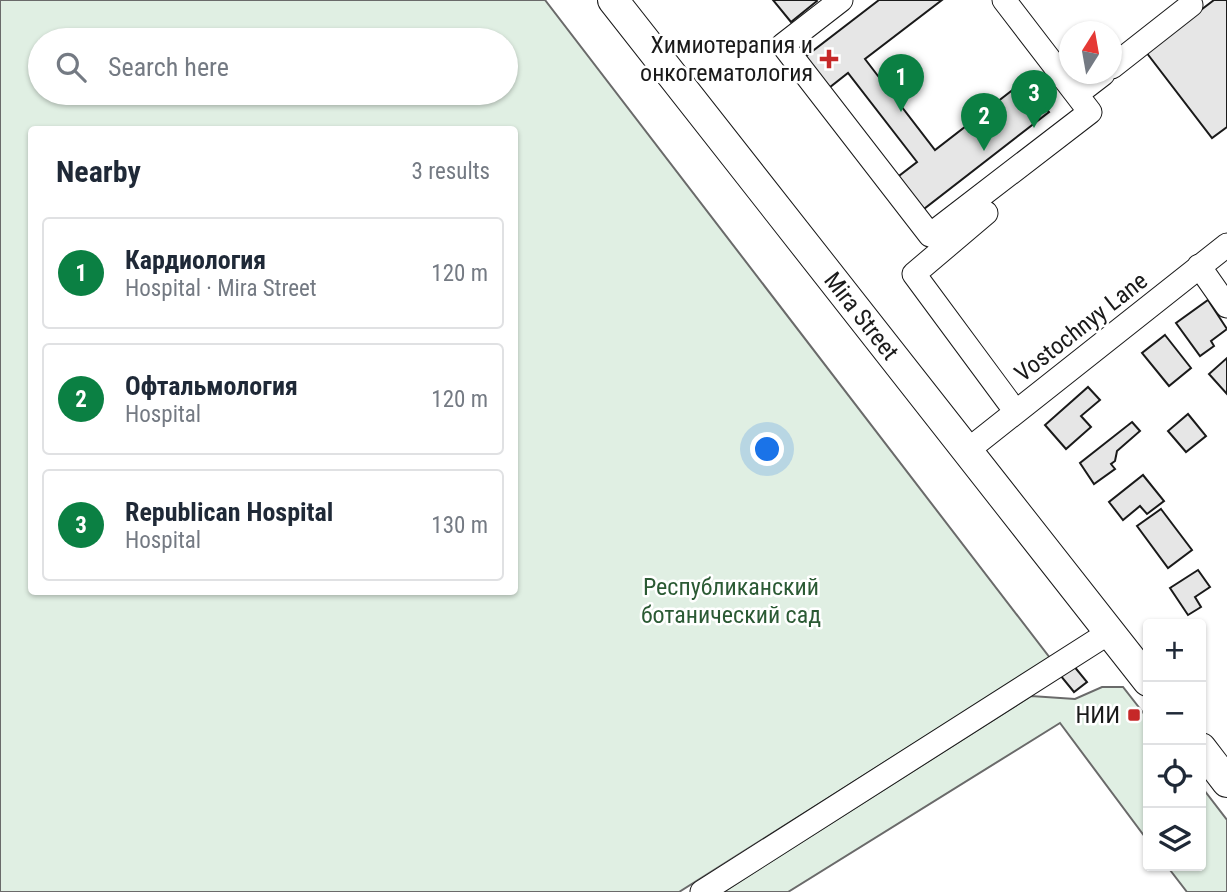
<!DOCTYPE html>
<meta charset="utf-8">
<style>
:root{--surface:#fff;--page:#f6f6f7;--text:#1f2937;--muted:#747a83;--line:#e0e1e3;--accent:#0b8043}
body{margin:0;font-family:"Roboto Condensed",sans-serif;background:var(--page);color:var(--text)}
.controls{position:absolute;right:21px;bottom:21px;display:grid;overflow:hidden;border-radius:7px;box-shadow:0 2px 5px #0004}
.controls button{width:63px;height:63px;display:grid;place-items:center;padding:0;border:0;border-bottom:2px solid var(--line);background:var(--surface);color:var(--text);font:35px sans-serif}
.compass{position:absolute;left:1059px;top:21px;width:63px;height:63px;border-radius:50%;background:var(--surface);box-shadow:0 2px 5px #0004;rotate:11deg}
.you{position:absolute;left:768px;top:450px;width:24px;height:24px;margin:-18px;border:5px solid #fff;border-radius:50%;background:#1a73e8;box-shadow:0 0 0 10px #1a73e833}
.badge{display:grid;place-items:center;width:46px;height:46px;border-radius:50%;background:var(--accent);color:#fff;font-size:23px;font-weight:700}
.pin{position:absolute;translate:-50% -58px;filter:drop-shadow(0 2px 4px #0008)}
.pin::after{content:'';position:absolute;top:37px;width:24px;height:21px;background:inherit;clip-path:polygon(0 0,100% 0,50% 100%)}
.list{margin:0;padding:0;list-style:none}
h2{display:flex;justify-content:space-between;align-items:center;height:91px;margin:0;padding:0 28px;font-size:30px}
h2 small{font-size:23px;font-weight:400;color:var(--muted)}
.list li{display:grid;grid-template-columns:46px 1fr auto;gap:21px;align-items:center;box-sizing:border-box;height:112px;margin:0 14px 14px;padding:0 14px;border:2px solid var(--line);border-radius:7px}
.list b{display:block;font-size:26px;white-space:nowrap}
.list p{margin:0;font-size:23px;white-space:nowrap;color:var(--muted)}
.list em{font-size:23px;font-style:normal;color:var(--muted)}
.icon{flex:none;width:38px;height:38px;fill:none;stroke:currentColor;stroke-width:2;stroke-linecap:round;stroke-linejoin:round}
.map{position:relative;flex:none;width:1227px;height:892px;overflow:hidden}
.search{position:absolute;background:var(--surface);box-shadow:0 2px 5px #0004;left:28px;top:28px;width:490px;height:77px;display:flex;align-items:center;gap:18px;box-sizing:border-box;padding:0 24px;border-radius:38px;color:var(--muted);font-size:26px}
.panel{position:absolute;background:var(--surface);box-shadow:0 2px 5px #0004;left:28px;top:126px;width:490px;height:469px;border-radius:7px}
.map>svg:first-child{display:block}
.green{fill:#e0efe3;stroke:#6a6a6a;stroke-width:2;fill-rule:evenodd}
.building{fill:#e6e6e6;stroke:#1a1a1a;stroke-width:2}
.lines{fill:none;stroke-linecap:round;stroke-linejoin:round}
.minor-casing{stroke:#1a1a1a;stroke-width:25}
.major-casing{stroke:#1a1a1a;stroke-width:32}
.minor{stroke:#fff;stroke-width:23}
.major{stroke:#fff;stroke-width:30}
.poi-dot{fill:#c62828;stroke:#fff;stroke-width:2.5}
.labels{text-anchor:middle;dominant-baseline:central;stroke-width:5;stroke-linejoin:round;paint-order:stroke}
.poi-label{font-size:24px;fill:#1a1a1a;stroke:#fff;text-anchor:end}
.street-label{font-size:24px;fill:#1a1a1a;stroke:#fff}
.park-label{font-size:24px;fill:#2b5a34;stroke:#fff}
</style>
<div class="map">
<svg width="1227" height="892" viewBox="0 0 1227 892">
<rect width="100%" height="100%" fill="#fff"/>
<!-- green -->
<path class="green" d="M0 0H545L1050 658 679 892H0ZM40 40H506V93H40ZM32 130H514V592H32Z
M1102 687H1123L1148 719V841L1060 723 788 892H723L1031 696 1075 699Z
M1201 786 1227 820V892H1187L1167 866H1201Z"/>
<!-- building -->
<path class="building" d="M773 0H816L817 1 791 22Z
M879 0H942L865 59 935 150 1024 81 1049 112 920 212 895 179 917 162 848 73 825 91 801 60Z
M1214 0H1227V127L1212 138 1146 52Z
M1208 300 1227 329 1211 341 1214 346 1200 356 1176 323Z
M1165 335 1191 368 1169 386 1142 353Z
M1227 358V394L1209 374Z
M1088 387 1100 400 1081 416 1091 427 1066 449 1045 425Z
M1188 414 1206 436 1186 452 1168 431Z
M1132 422 1140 431 1117 451 1115 461 1111 464 1115 469 1094 484 1080 463Z
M1143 475 1164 501 1147 514 1140 506 1123 520 1109 502Z
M1161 509 1192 550 1168 568 1137 526Z
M1198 570 1210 587 1195 597 1201 607 1188 615 1170 588Z
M1073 665 1087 682 1074 692 1060 675Z"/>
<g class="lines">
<defs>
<path id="minor" d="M841 0 783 45 930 235 1090 112 1004 0
M1112 67 1191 5
M1077 94 1103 74
M986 213 914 274 1016 412
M1199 266 1227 306
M968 450 1227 245
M702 892 1110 632"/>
<g id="major">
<path id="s1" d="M613 0 1148 681"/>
<path d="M1201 748 1227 782"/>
</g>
</defs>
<!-- minor casing -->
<use href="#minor" class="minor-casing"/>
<!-- major casing -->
<use href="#major" class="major-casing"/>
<!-- minor -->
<use href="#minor" class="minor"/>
<!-- major -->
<use href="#major" class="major"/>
</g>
<!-- markers -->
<g class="poi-dot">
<path d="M825.5 48.5h7v7h7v7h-7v7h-7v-7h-7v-7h7z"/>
<rect x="1127" y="708" width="14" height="14" rx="3.5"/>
</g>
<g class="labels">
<!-- poi labels -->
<g class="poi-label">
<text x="813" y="45">Химиотерапия и<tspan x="813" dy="28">онкогематология</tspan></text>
<text x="1120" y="715">НИИ</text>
</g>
<!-- street labels -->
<g class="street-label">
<text stroke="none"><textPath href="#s1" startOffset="402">Mira Street</textPath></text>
<text transform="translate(1081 327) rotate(-38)">Vostochnyy Lane</text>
</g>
<!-- park labels -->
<g class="park-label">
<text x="731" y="587">Республиканский<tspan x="731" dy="28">ботанический сад</tspan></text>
</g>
</g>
</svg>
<div class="controls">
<button>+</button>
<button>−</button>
<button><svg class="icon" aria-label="locate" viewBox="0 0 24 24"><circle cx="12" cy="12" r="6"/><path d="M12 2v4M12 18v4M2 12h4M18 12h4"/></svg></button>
<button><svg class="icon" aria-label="layers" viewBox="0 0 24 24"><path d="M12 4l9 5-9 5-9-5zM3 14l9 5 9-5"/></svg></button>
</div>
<svg class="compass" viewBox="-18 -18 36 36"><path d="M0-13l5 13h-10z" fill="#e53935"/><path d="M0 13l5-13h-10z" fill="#747a83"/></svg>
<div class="you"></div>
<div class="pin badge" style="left:901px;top:112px">1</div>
<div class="pin badge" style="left:984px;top:151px">2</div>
<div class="pin badge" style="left:1034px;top:128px">3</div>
<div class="search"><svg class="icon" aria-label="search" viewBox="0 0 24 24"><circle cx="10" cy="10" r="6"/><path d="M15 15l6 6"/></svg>Search here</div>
<section class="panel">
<h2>Nearby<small>3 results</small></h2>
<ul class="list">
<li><span class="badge">1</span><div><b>Кардиология</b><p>Hospital · Mira Street</p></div><em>120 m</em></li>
<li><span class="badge">2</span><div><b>Офтальмология</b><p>Hospital</p></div><em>120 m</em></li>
<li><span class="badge">3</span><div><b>Republican Hospital</b><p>Hospital</p></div><em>130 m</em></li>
</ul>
</section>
</div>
